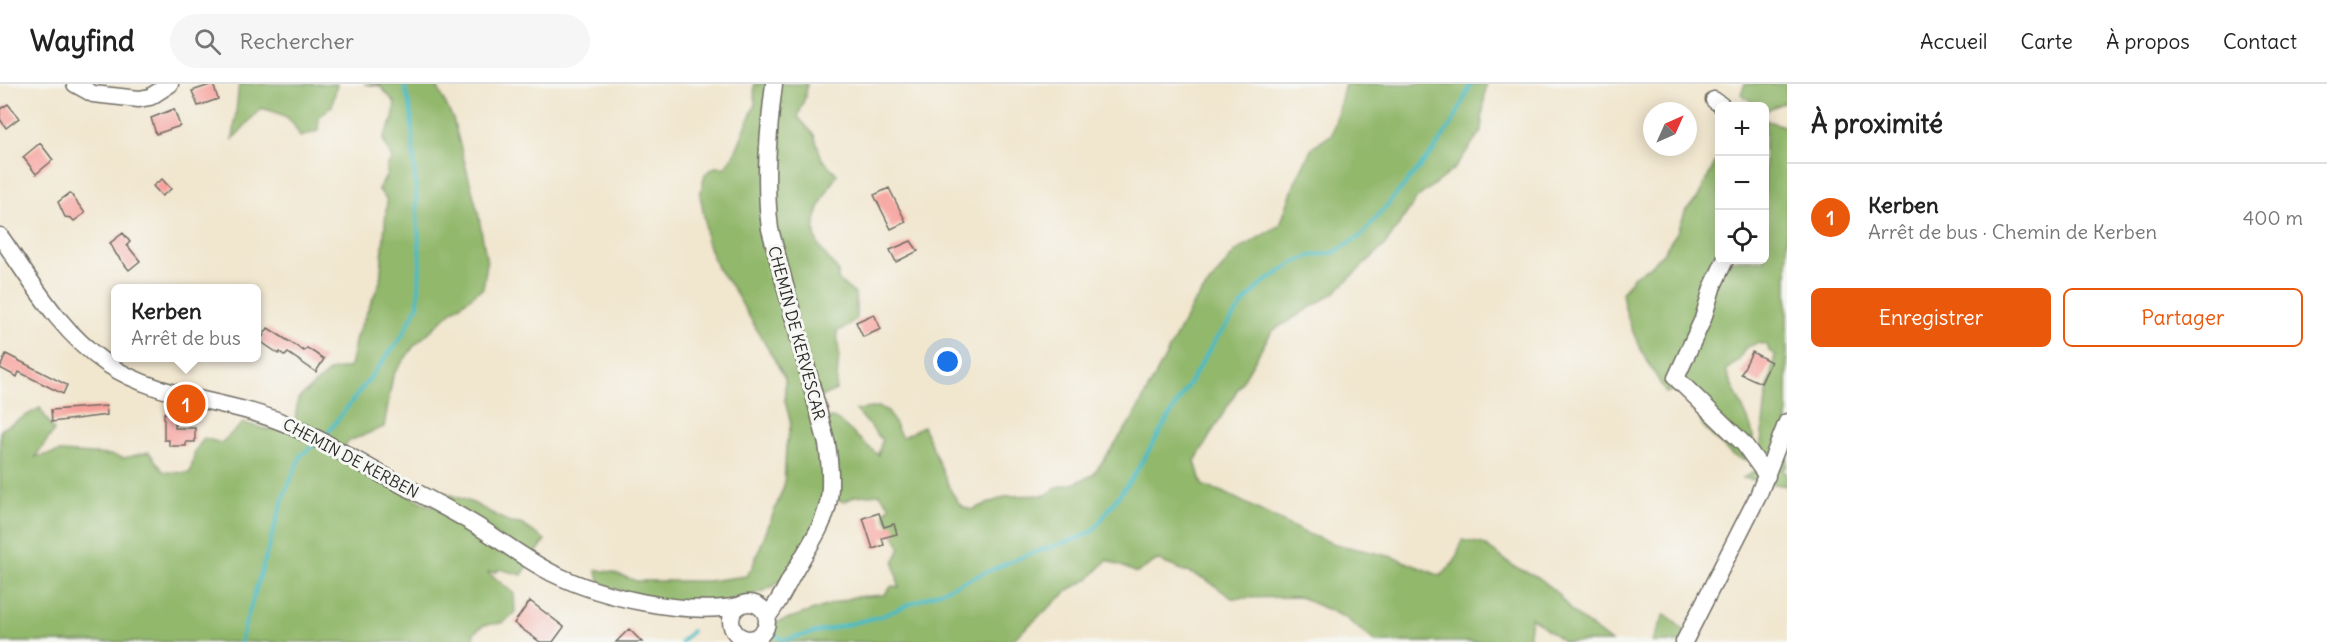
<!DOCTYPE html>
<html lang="fr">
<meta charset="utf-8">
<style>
:root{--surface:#fff;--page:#f6f6f6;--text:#222;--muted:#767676;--line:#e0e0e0;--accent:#ea580c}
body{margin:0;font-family:Delius,sans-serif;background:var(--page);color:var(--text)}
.controls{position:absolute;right:18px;top:18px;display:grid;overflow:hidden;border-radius:9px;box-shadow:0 3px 15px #0003}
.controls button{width:54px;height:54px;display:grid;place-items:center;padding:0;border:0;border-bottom:2px solid var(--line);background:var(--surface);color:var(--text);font:30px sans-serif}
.compass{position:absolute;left:1643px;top:18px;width:54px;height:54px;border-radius:50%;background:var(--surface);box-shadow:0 3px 15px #0003;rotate:45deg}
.you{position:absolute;left:948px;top:278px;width:21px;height:21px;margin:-15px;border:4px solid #fff;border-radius:50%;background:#1a73e8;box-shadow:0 0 0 9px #1a73e833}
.badge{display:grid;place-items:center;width:39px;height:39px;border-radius:50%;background:var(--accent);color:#fff;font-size:20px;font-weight:700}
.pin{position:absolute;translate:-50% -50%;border:3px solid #fff;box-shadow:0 2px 6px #0006}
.popup{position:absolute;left:111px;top:200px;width:150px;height:78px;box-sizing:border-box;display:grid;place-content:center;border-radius:9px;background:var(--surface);filter:drop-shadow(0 2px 4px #0005);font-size:20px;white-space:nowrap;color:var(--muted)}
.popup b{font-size:22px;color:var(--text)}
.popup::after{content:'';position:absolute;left:50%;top:100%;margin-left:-12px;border:12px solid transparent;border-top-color:var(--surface)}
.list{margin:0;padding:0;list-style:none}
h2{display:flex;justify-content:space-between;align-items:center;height:78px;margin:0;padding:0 24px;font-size:26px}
h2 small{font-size:20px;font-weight:400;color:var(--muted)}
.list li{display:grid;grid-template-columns:39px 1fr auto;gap:18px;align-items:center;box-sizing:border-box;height:108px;padding:0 24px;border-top:2px solid var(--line)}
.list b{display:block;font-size:22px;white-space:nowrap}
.list p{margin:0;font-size:20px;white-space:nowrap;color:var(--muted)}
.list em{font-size:20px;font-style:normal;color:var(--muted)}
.actions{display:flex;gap:12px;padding:18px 24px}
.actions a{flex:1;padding:14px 0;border:2px solid var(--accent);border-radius:9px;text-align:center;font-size:21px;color:var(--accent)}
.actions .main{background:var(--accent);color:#fff}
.icon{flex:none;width:33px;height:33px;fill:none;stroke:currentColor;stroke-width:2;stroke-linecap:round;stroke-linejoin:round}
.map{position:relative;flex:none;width:1787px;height:558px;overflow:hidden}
header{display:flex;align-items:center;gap:36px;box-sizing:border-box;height:84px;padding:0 30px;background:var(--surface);border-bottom:2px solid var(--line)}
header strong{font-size:28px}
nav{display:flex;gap:33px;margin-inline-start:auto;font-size:21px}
.search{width:420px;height:54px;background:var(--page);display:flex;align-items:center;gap:15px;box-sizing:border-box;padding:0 21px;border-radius:33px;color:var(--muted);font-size:22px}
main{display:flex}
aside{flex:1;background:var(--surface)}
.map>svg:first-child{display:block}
.forest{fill:#92b86c;stroke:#5e724c;stroke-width:1.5}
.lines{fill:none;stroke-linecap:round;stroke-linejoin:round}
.stream{stroke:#4cbbc2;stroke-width:4}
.building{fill:#f7a09b}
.minor-casing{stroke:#706c64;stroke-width:19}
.minor{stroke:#fff;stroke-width:16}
.labels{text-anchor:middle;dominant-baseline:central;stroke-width:6;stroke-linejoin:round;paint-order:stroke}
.street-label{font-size:16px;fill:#2b2b2b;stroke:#f6f6f2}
</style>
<header>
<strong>Wayfind</strong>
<div class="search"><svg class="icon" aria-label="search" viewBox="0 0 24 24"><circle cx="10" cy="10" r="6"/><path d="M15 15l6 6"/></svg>Rechercher</div>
<nav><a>Accueil</a><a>Carte</a><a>À propos</a><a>Contact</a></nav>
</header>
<main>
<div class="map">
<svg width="1787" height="558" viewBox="0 0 1787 558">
<rect width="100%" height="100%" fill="#f6f6f2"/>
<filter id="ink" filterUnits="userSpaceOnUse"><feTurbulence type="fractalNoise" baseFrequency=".0167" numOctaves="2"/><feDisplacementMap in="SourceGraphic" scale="12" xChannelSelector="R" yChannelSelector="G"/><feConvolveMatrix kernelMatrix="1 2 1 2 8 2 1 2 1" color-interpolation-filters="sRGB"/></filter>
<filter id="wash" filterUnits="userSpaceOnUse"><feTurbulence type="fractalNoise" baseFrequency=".008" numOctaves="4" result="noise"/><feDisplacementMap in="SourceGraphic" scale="24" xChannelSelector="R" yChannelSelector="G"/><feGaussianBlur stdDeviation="1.35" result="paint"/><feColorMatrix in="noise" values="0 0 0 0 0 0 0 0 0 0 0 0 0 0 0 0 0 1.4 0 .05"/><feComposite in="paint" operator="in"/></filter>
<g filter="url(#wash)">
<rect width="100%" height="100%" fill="#f1e6ce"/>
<!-- forest -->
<path class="forest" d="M239 0H337L332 22 319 33 318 47 300 53C291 31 283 30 261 24L233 55Z
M364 0H436L453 35 478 128 487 179 483 204 451 228 414 262 393 291 384 343 349 357 337 372 431 423 446 409 473 419 510 439 521 440 545 456 522 491 499 485 497 488H488C496 497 506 501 514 510L515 529 502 539 484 541 474 549 473 558H0V348L2 345 40 324 54 347 35 373 60 368 110 371 124 374 149 368 164 388 190 389 195 367 204 354 221 359 243 339 267 345 295 337 298 315 330 287 350 283 356 253 380 198 387 116 378 105 387 91V82L392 75 383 55 393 35 395 19 380 2Z
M754 0H807L805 13 798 33 814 51 822 75 837 90C825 111 807 137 818 160 823 170 832 178 838 187V196L855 210 857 234 843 245 837 247 839 270 836 306 811 317 816 336 832 334 839 337 878 371 882 356 856 326 879 323 888 327 902 354 923 342 951 407 960 421 971 426 1007 412 1046 411 1058 403 1075 399 1093 391 1133 334 1193 220 1236 167 1280 141 1296 96 1312 64 1332 50 1345 0H1486L1481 47 1455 84 1417 114 1385 161 1334 209 1272 247 1195 377 1202 401 1225 409 1305 449 1335 460 1393 473 1441 492 1455 477 1462 456 1483 460 1515 483 1538 493 1558 510 1571 527 1611 558H1564L1531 533 1528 558H1376L1344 533 1300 513 1232 514 1205 495 1157 476 1137 489 1107 476 1089 495 1070 505 1010 558H763L767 554 772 540 853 513 884 511 892 502 899 503 894 479 900 463 884 429 890 422 880 410 855 412 844 418 834 414C820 437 808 463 793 485 768 519 702 521 664 517 643 514 622 506 601 501L596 486 612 488 636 497H708L746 492 752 484 784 402 786 362 791 340 785 317V294L732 203 717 184 706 155 705 138 700 111 705 90 715 83H726L735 69 755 20Z
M1745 0H1787V17L1765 27 1764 22H1757L1741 10Z
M1765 36 1787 43V383L1782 385 1787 390V402L1743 394 1758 386 1766 314 1775 271 1769 267 1767 261 1757 259 1745 264 1739 276 1726 286C1731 305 1756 343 1753 358 1752 364 1747 370 1745 376L1732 371 1703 343 1694 318 1683 302 1666 309C1647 277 1627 246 1622 209L1633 193 1651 181 1663 169 1678 147 1686 126 1697 115 1719 71 1720 176H1764Z
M1665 530 1698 558H1652Z"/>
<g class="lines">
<!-- stream -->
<path class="stream" d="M325 352 401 254 418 221 420 178 411 28 404 0
M777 552 784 556 882 532 1029 470 1079 454 1093 447 1134 391 1216 255 1248 214 1262 200 1292 180 1310 172 1333 169 1361 152 1434 66 1454 36 1471 0
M240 558 284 412 301 371 317 359
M681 558 692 547"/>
</g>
<g id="blocks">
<!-- building -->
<path class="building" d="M213 0 218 15 198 22 192 7Z
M8 20 19 34 6 44 0 35V25Z
M174 25 180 42 156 50 151 34Z
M40 59 53 76 36 90 23 73Z
M162 95 171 105 162 112 153 102Z
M889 104 906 138 891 145 874 111Z
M70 109 85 129 74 137 71 134 65 133 58 118Z
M123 149 130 158 127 161 140 177 129 186 116 170 110 159Z
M911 157 918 167 896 178 890 166Z
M874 230 881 245 863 253 856 238Z
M268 244 304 267 307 264 324 275 316 288 288 269 285 272 280 268 279 270 260 257Z
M1752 268 1771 278 1761 299 1741 290Z
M6 270 67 301 63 310 19 288 17 293 0 284Z
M106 322 107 331 52 338 51 326Z
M164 329H175V344H195V358H186V362H169V356H164Z
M879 429 884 443 894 440 897 450 882 454 884 461 873 465 863 434Z
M530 517 564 543 553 558H540L514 539Z
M629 545 642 558H616Z"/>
</g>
</g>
<g filter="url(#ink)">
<use href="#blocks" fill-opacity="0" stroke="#706c64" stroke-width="1.5"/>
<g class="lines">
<defs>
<path id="minor" d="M75 0 93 10 139 15 150 13 170 0
M1714 16 1722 22
M0 152C33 199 58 246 107 280 162 317 232 315 291 342 321 355 350 373 379 389 408 404 438 419 467 436 496 452 522 474 552 489 601 513 683 532 737 522
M1725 176 1712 204 1703 235 1676 294 1744 360 1767 392
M731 537a18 18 0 1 1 36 0a18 18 0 1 1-36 0Z
M767 533C778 520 785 505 793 490 824 436 837 426 827 360L770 145C764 96 768 48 774 0
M1684 558 1758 412 1787 338"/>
</defs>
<!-- minor casing -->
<use href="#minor" class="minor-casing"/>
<!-- minor -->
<use href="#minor" class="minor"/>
</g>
</g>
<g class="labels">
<!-- street labels -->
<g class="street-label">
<text transform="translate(797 249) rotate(75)">CHEMIN DE KERVESCAR</text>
<text transform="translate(351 374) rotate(28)">CHEMIN DE KERBEN</text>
</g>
</g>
</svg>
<div class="controls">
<button>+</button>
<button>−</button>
<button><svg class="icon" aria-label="locate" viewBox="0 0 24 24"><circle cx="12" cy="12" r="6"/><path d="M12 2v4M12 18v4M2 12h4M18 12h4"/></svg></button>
</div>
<svg class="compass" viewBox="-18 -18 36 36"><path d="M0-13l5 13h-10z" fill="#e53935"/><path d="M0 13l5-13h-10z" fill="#767676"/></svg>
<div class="you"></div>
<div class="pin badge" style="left:186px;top:320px">1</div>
<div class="popup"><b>Kerben</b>Arrêt de bus</div>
</div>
<aside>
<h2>À proximité<small></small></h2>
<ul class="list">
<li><span class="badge">1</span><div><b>Kerben</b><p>Arrêt de bus · Chemin de Kerben</p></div><em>400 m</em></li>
</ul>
<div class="actions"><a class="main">Enregistrer</a><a>Partager</a></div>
</aside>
</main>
